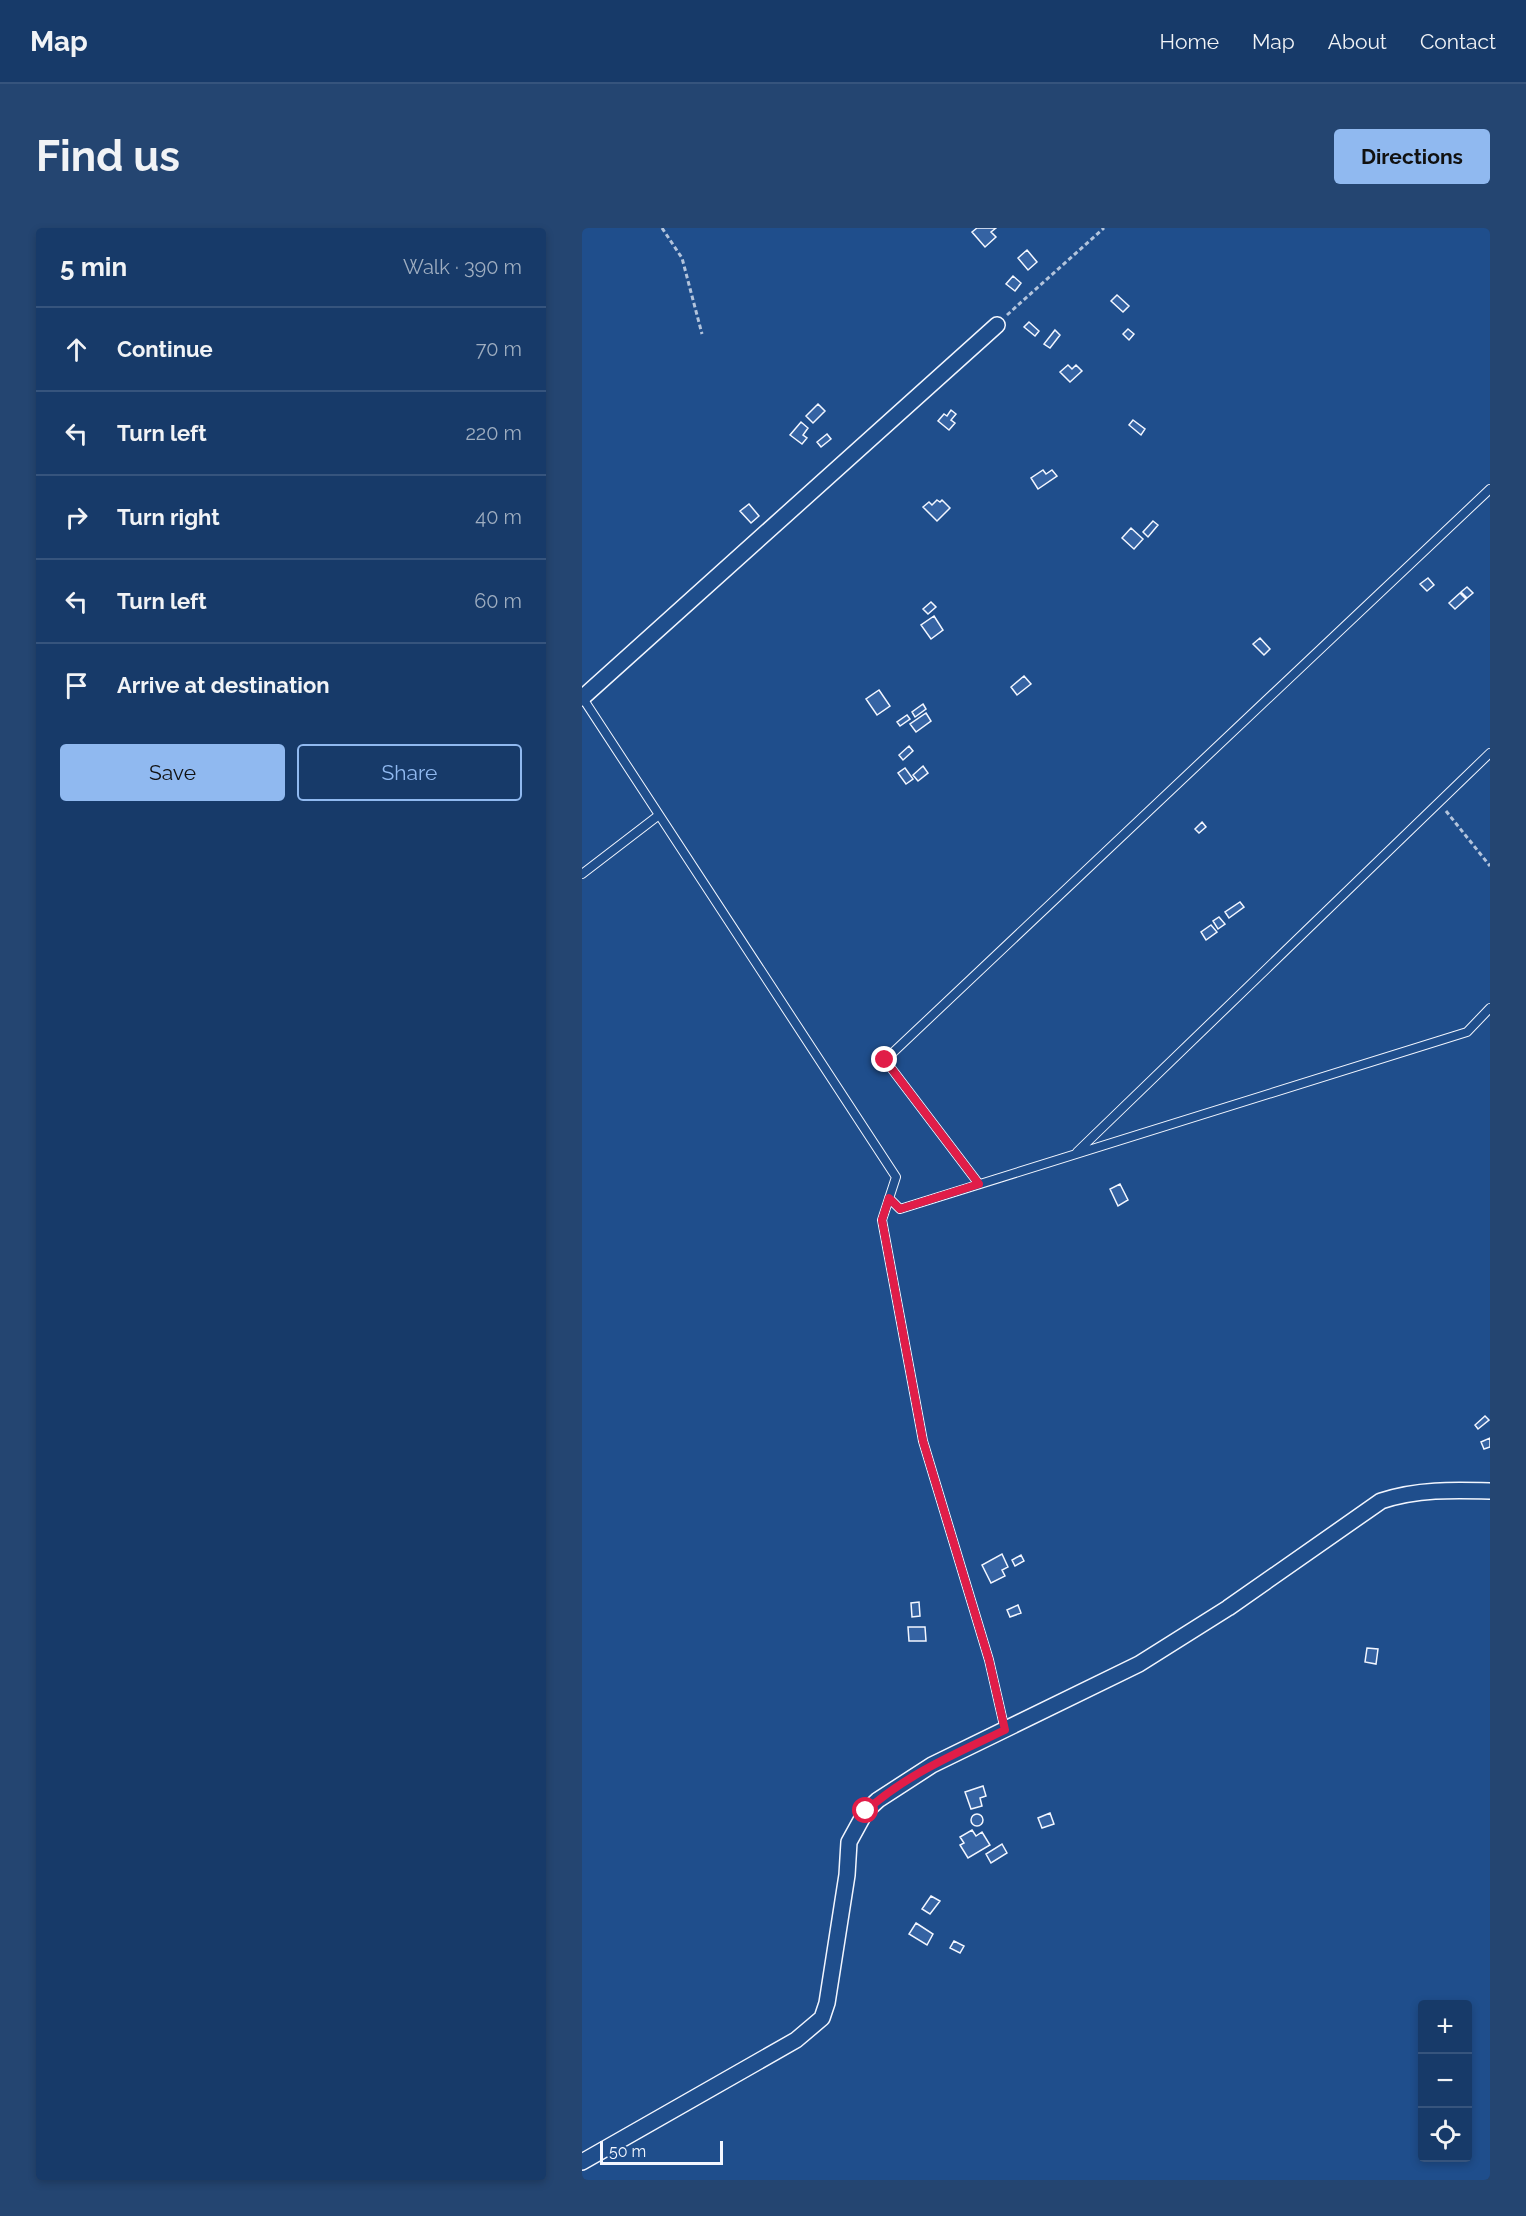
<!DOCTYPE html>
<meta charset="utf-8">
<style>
:root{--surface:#173a69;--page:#244571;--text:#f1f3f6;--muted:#9eadc0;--line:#36547d;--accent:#90b9f0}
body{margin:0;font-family:Raleway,sans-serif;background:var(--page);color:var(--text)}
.controls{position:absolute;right:18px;bottom:18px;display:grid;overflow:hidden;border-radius:6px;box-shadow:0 3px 9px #0003}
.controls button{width:54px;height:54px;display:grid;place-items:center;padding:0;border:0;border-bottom:2px solid var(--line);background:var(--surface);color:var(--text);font:30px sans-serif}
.scale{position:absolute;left:18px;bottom:15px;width:123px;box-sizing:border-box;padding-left:6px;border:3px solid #f2f6ff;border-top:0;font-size:16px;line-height:21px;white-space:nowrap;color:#f2f6ff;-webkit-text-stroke:4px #1f4e8c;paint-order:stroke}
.stop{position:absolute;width:18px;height:18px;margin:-14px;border:4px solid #e11d48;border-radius:50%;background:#fff}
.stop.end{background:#e11d48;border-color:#fff;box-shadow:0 2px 6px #0008}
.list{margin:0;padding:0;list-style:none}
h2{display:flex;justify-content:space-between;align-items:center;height:78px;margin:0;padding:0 24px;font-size:26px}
h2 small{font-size:20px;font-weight:400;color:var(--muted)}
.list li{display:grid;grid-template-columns:39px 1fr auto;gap:18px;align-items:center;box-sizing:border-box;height:84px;padding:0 24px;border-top:2px solid var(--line)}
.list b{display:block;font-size:22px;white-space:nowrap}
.list em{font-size:20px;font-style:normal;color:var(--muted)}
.actions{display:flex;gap:12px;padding:18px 24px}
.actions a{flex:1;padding:14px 0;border:2px solid var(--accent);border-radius:6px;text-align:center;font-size:21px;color:var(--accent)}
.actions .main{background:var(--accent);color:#111}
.icon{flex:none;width:33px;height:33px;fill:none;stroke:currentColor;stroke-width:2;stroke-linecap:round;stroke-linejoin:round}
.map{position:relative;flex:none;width:908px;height:1952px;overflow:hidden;border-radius:6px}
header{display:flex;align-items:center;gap:36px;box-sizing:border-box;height:84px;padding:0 30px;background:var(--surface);border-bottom:2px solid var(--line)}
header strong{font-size:28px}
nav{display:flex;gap:33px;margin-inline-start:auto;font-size:21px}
.intro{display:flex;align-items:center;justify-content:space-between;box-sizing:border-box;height:144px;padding:0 36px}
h1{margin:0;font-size:42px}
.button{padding:15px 27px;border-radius:6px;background:var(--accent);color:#111;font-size:21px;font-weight:700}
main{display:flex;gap:36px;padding:0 36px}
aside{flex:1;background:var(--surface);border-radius:6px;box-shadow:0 3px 9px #0003}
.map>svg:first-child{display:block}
.building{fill:#3563a3;stroke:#f2f6ff;stroke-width:1.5}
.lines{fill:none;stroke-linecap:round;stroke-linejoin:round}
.lane-casing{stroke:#f2f6ff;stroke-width:10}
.street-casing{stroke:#f2f6ff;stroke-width:18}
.path{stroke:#b3c4dc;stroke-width:3;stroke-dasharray:4.5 3;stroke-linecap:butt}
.lane{stroke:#1f4e8c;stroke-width:8}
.street{stroke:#1f4e8c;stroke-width:15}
.route{stroke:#e11d48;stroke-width:8}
</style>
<header>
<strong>Map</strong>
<nav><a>Home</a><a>Map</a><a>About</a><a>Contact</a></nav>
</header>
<div class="intro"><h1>Find us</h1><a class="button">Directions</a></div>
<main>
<aside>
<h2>5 min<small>Walk · 390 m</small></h2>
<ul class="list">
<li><svg class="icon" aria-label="ahead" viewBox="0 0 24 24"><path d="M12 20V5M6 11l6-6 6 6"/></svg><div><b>Continue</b></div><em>70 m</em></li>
<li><svg class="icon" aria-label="left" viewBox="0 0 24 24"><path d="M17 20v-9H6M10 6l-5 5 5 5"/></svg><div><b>Turn left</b></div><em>220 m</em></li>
<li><svg class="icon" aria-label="right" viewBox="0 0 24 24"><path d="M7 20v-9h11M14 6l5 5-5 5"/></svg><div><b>Turn right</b></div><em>40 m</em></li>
<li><svg class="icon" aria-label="left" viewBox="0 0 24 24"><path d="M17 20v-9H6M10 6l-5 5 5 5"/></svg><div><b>Turn left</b></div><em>60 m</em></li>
<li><svg class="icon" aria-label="arrive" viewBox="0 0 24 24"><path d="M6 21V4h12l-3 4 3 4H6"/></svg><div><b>Arrive at destination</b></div></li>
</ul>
<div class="actions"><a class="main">Save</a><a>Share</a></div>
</aside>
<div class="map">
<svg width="908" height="1952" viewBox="0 0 908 1952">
<rect width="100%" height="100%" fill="#1f4e8c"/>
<!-- building -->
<path class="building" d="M395 0H414L409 4 414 9 403 19 390 4Z
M445 22 455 34 446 42 436 30Z
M431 48 439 55 433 63 424 56Z
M535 67 547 78 541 84 529 73Z
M447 94 457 103 453 108 442 99Z
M546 101 552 106 547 112 541 106Z
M473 102 478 107 468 120 462 116Z
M486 137 490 141 494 137 500 143 488 154 478 144Z
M236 176 243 183 231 195 224 188Z
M369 182 374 186 369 192 373 195 367 202 356 193 362 186 365 188Z
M551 192 563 201 559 207 547 197Z
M219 194 226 200 221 207 225 210 220 216 208 207Z
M245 206 249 211 239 219 235 214Z
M461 242 464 246 470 242 475 248 456 261 449 250Z
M355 272 358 274 360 272 368 280 355 293 341 279 347 274 350 277Z
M167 276 177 288 169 295 158 283Z
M571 293 576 297 566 309 561 304Z
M549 300 561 311 552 321 540 310Z
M846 350 852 357 845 363 838 356Z
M885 359 891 365 885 370 879 364Z
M878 365 884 371 873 381 867 375Z
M349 374 354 379 346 386 341 381Z
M352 388 361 402 349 411 339 397Z
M678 410 688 421 682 427 671 416Z
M442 448 449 456 435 467 429 459Z
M297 462 308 478 295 487 284 471Z
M341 476 344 481 333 489 330 484Z
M344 485 349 493 334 504 328 496Z
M325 487 328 491 318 498 315 494Z
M327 518 331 523 321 532 317 527Z
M341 538 346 545 336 553 331 547Z
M323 540 331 551 324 556 316 545Z
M620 594 624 599 617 605 613 601Z
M658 674 662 679 647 690 643 684Z
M637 689 643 696 636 701 631 693Z
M629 697 635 704 624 712 619 704Z
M538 956 546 972 536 978 528 961Z
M903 1188 907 1192 896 1201 893 1197Z
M908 1210V1219L902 1221 899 1214Z
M420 1326 426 1339 420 1342 423 1348 409 1355 400 1337Z
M439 1327 442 1333 433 1338 430 1332Z
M337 1374 338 1388 330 1389 329 1375Z
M436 1377 439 1385 428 1389 425 1382Z
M326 1399H343L344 1413H327Z
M785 1420 796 1421 794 1436 783 1434Z
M401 1558 404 1568 398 1570 400 1578 389 1581 383 1564Z
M468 1585 472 1596 460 1600 456 1590Z
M389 1592a6 6 0 1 1 12 0a6 6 0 1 1-12 0Z
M390 1602 394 1608 400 1604 408 1617 386 1630 378 1617 382 1615 378 1609Z
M420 1616 425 1625 409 1635 404 1626Z
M349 1668 358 1673 348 1686 340 1681Z
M334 1695 351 1706 345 1717 327 1706Z
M372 1713 382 1718 378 1725 368 1720Z"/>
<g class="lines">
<defs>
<path id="lane" d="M0 469 314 949 300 992 341 1213 407 1432 423 1502
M0 646 77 587
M495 924 908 525
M397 956 303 832 908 261
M307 970 318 981 885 804 908 780"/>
<path id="street" d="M0 470 415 97
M0 1934 214 1812 240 1790 245 1775 265 1647 267 1614 284 1583 296 1572 350 1537 557 1436 646 1380 799 1273C835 1261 871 1262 908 1263"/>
</defs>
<!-- lane casing -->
<use href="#lane" class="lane-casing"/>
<!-- street casing -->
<use href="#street" class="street-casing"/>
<!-- path -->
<path class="path" d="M80 0 100 30 120 106
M425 87 522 0
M864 583 908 638"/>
<!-- lane -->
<use href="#lane" class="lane"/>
<!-- street -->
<use href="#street" class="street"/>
</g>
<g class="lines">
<!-- route -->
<path class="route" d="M284 1583C323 1547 375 1525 423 1502L407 1432 341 1213 300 992 307 970 318 981 397 956 303 832"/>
</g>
</svg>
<div class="controls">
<button>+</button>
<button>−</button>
<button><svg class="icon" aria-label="locate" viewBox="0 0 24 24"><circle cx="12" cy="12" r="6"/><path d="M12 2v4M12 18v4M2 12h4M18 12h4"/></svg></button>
</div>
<div class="scale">50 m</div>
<div class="stop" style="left:284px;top:1583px"></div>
<div class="stop end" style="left:303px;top:832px"></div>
</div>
</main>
